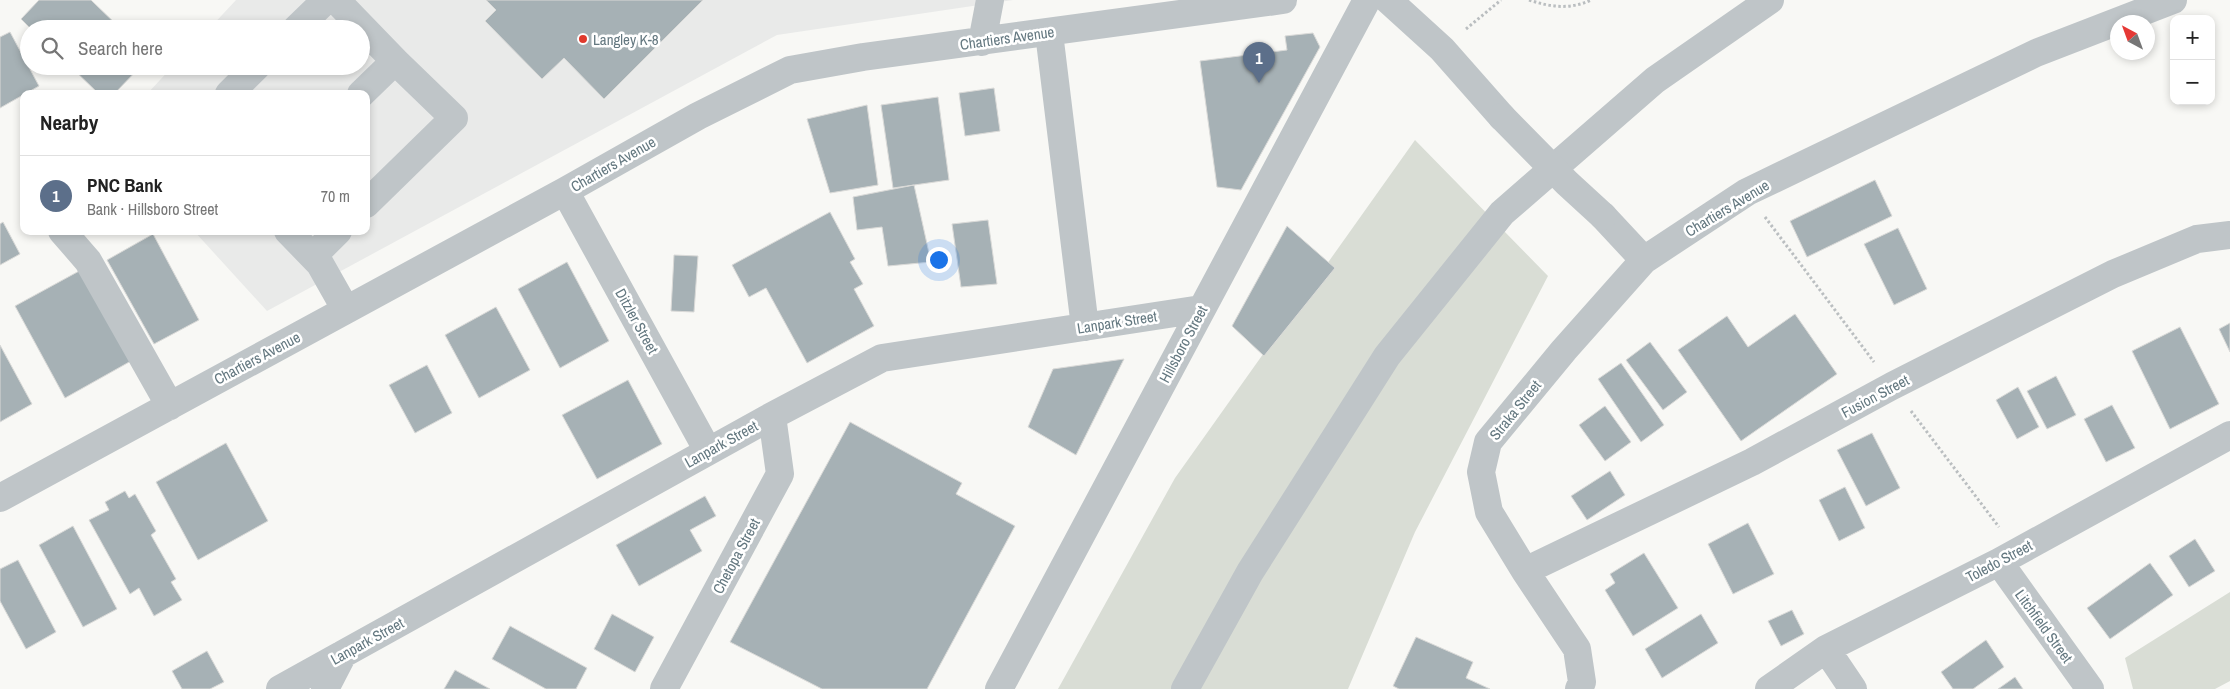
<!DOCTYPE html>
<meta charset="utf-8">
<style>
:root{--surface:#fff;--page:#f2f2f2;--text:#222;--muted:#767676;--line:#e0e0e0;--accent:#e03a2d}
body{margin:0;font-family:"Archivo Narrow",sans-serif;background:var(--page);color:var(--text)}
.controls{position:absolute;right:15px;top:15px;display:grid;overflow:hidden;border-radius:10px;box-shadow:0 2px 8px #0003}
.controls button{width:45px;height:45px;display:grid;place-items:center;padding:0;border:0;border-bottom:1px solid var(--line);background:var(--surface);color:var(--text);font:25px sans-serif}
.compass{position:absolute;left:2110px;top:15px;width:45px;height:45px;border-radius:50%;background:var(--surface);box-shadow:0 2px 8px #0003;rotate:319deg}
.you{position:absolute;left:938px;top:259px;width:18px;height:18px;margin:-12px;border:4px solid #fff;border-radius:50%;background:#1a73e8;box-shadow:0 0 0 8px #1a73e833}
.badge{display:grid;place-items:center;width:32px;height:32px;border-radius:50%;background:var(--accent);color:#fff;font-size:16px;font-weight:700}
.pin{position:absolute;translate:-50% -41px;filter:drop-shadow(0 1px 2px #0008)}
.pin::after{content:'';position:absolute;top:26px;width:18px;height:15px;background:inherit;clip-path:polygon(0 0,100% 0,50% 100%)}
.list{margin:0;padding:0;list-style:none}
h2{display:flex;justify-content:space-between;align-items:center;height:65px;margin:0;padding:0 20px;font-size:21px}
h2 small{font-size:16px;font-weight:400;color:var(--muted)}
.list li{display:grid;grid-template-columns:32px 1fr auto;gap:15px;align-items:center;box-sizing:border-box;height:80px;padding:0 20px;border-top:1px solid var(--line)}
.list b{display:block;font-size:19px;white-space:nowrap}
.list p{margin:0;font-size:16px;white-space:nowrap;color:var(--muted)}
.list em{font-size:16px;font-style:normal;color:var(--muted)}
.icon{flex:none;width:28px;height:28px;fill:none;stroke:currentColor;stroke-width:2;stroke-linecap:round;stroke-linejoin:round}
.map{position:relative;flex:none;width:2230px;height:689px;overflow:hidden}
.search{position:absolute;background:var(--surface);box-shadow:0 2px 8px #0003;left:20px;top:20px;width:350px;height:55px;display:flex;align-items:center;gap:12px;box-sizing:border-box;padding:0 18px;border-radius:28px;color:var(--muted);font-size:19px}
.panel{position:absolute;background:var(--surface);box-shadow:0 2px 8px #0003;left:20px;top:90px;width:350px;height:145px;border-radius:10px}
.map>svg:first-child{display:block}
.built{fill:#e9eae9}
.green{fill:#d9ddd5}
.building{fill:#a6b1b5;stroke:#dadad8}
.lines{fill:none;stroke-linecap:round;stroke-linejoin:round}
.path{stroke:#babec0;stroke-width:3;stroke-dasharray:2.5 2.5;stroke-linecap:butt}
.minor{stroke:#bfc5c8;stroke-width:28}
.minor-bridge{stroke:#bfc5c8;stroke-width:28}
.poi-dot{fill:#e03a2d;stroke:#fff;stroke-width:2}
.labels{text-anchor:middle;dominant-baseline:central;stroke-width:5;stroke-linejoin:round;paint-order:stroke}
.street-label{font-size:15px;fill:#647880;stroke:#fff}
.poi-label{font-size:15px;fill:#647880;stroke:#fff;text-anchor:start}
</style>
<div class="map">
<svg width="2230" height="689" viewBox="0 0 2230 689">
<rect width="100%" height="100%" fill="#f8f8f5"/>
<!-- built -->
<path class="built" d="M236 0H1013L777 35 267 311 194 231H366V94H147L173 66H361V29H209Z"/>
<!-- green -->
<path class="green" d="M1415 140 1548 276 1415 532 1348 689H1058L1175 478Z
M2230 592V681L2215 689H2133L2125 658Z"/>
<!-- building -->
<path class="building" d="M39 0H91L121 29H31L21 19Z
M486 0H703L604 99 564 58 542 79 485 21 496 10Z
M10 32 39 86 0 108V37Z
M1313 33 1320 47 1241 190 1217 187 1200 61 1287 50 1285 36Z
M70 66H141L114 94H99Z
M994 88 1000 131 965 136 959 93Z
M938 97 949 180 893 188 881 105Z
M867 105 878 185 830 193 807 119Z
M1875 180 1892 216 1807 257 1790 221Z
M914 185 931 262 888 266 882 227 857 230 853 197Z
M830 212 855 259 850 262 863 284 854 289 874 326 807 363 766 288 749 297 732 265Z
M988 220 997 284 961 287 952 224Z
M3 222 20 254 0 265V224Z
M1287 226 1335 268 1264 356 1232 326Z
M1898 228 1927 289 1894 305 1864 244Z
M153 234 199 320 154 344 107 260Z
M674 255 698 256 694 312 671 311Z
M567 262 609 341 560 368 518 289Z
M81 270 131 361 65 398 15 306Z
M496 307 530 370 479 398 445 335Z
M1795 314 1837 374 1741 441 1678 350 1727 316 1748 347Z
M2230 323V352L2219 329Z
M2180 327 2219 404 2170 429 2132 351Z
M1650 342 1687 392 1663 410 1626 360Z
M0 345 32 404 0 422Z
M1124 359 1076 455 1028 427 1053 369Z
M1621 363 1664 425 1641 442 1598 379Z
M427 365 452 413 415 433 389 385Z
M2056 376 2076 415 2047 429 2027 391Z
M628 380 662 444 597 479 562 415Z
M2018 387 2039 427 2017 439 1996 400Z
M2112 405 2135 448 2106 462 2084 419Z
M1605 406 1631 442 1605 461 1579 425Z
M850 422 962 483 956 494 1015 526 927 689H822L730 642Z
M1872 433 1900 488 1866 506 1837 450Z
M226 443 268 521 198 560 156 482Z
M1610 471 1625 495 1587 520 1571 496Z
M1845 487 1865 528 1839 541 1819 500Z
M125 491 129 498 135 494 156 531 151 535 176 579 171 582 182 600 154 616 139 588 130 594 89 520 109 510 105 502Z
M705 496 716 516 690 530 702 551 639 586 616 545Z
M1748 523 1774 574 1733 594 1708 544Z
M73 526 117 609 83 627 39 545Z
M2195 539 2215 571 2189 587 2169 556Z
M1644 553 1678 608 1633 636 1605 590 1615 583 1610 574Z
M18 560 56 632 26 649 0 601V569Z
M2150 563 2173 595 2110 639 2087 608Z
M1792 610 1804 634 1781 646 1768 621Z
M612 614 654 637 635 672 594 649Z
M1701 614 1718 643 1662 678 1645 649Z
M510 626 587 668 576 689H546L492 659Z
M1416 637 1473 662 1466 678 1490 689H1399L1393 686Z
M1986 640 2004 667 1973 689H1953L1941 672Z
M207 651 224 682 210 689H182L172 671Z
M455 670 490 689H444Z
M2015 677 2023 689H1998Z"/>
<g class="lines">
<!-- path -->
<path class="path" d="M1529 0C1550 7 1570 10 1591 0
M1466 29 1501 0
M1765 217 1874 362
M1911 411 1999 527"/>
<!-- minor -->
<path class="minor" d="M336 0 395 61 361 94
M1388 0 1442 49 1502 117
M296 29 326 0
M1049 33 1085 327
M982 42 990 0
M229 94 257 66
M565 191 708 451
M366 204 454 118 395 61
M1603 216 1644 260
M62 231 88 261 170 406
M288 231 320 264 346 310
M313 256 338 231
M0 498 565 191 698 116 790 70 863 57 1283 0
M1999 562 2090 689
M1525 571 1752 462 1892 386 2113 274 2197 239 2230 235
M1826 649 1853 689
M280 689 772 416 882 358 1201 309
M325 689 343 654
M664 689 780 474 772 416
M999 689 1367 0
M1185 689 1250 572 1387 356 1502 213 1655 80 1770 0
M1579 689 1582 682 1577 649 1525 571 1489 512 1481 472 1488 442 1564 350 1644 260 1747 192 2036 53 2173 0
M1769 689 1826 649 1999 562 2230 435"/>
<!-- minor-bridge -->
<path class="minor-bridge" d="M1502 117 1567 183 1603 216"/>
</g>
<!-- markers -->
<circle class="poi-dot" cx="583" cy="39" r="5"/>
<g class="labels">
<!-- street labels -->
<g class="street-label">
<text transform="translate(1007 38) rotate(-8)">Chartiers Avenue</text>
<text transform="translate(613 164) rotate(-30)">Chartiers Avenue</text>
<text transform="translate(1727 208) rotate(-31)">Chartiers Avenue</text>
<text transform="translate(637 321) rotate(61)">Ditzler Street</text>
<text transform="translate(1117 322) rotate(-9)">Lanpark Street</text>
<text transform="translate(1183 344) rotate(-62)">Hillsboro Street</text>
<text transform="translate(257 358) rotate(-28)">Chartiers Avenue</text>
<text transform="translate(1875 396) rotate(-28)">Fusion Street</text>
<text transform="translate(1515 410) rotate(-51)">Straka Street</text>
<text transform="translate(721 444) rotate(-29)">Lanpark Street</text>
<text transform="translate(736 556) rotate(-62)">Chetopa Street</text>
<text transform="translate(1999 561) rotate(-28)">Toledo Street</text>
<text transform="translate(2044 626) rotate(54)">Litchfield Street</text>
<text transform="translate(367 641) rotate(-29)">Lanpark Street</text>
</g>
<!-- poi labels -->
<g class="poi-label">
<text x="593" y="39">Langley K-8</text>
</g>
</g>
</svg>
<div class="controls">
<button>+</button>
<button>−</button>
</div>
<svg class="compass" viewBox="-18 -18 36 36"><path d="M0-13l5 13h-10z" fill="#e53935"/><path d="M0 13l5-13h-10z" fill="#767676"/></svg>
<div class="you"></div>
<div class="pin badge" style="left:1259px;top:83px;background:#5c6f8a">1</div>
<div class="search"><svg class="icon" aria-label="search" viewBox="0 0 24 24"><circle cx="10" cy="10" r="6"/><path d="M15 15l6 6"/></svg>Search here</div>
<section class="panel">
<h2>Nearby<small></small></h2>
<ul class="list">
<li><span class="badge" style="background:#5c6f8a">1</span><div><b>PNC Bank</b><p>Bank · Hillsboro Street</p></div><em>70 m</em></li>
</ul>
</section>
</div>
